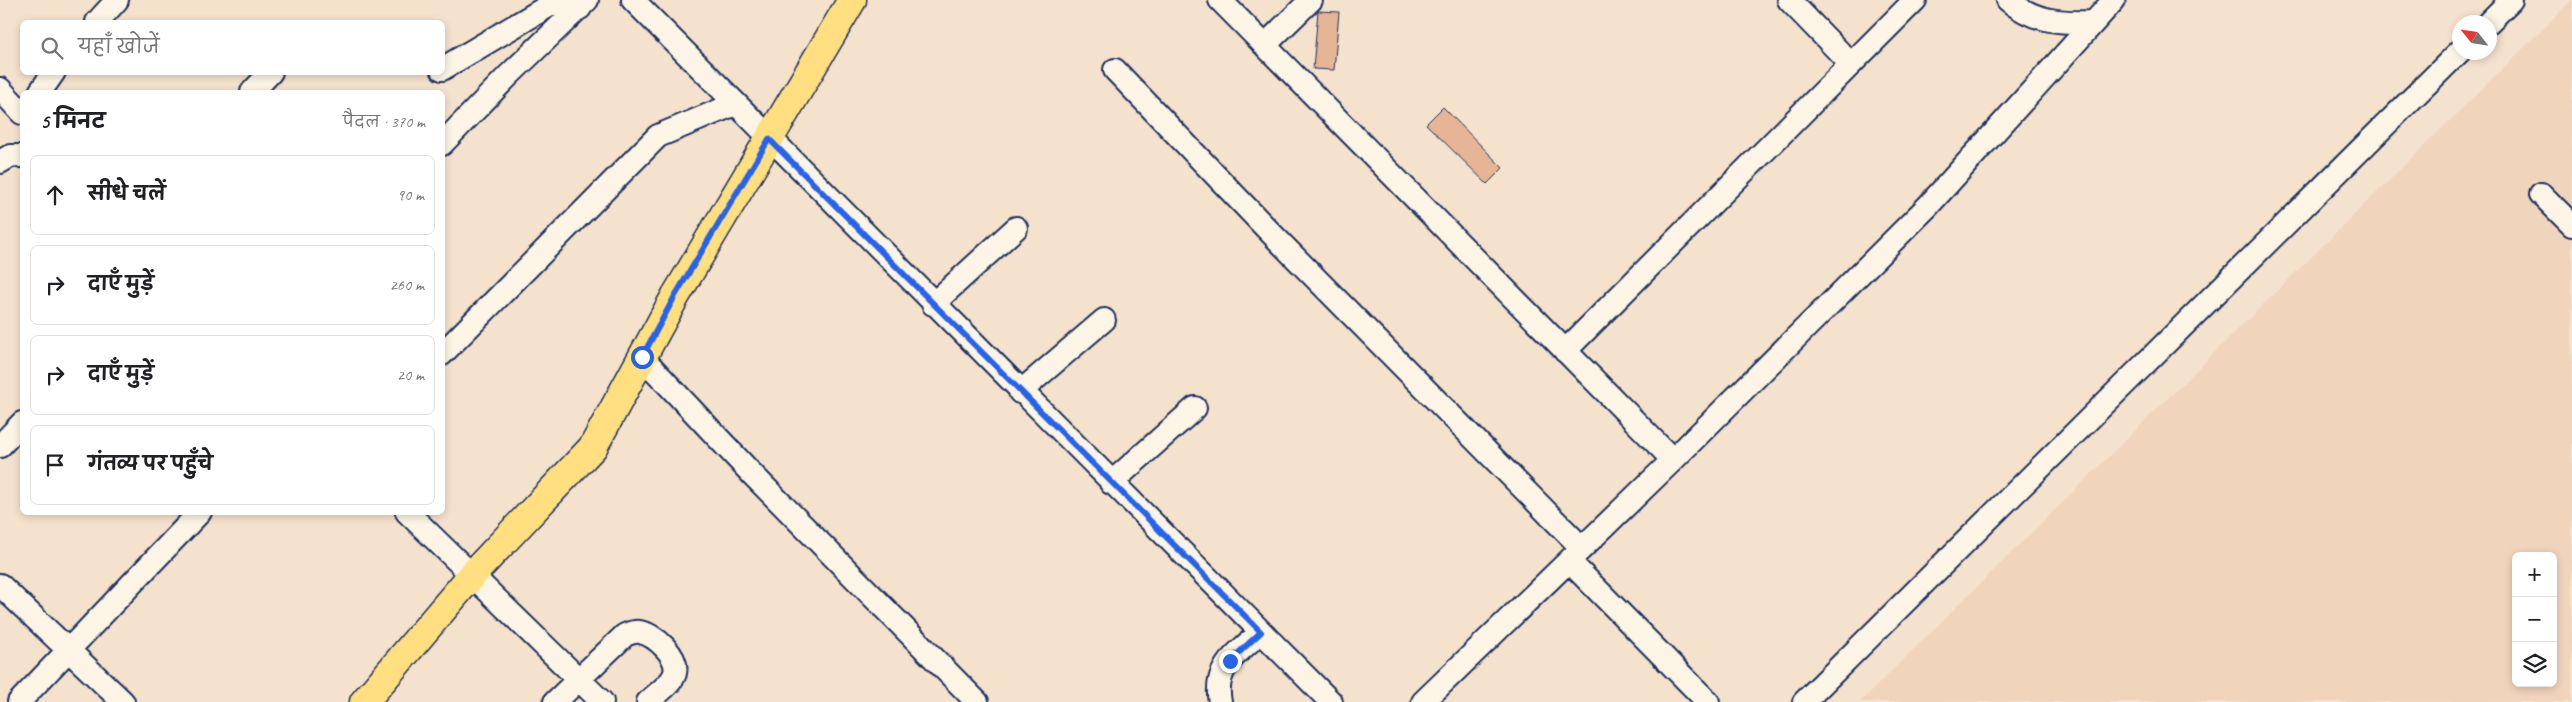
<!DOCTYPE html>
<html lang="hi">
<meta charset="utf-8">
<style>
:root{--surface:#fff;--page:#f2f2f2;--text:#202124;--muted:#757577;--line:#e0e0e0}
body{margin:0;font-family:Caveat,"Playpen Sans Deva",sans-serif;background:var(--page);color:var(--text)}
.controls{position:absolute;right:15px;bottom:15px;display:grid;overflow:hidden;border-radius:8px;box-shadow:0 2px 8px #0003}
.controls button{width:45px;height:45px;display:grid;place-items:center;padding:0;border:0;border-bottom:1px solid var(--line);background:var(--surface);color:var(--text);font:25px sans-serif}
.compass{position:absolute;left:2452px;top:15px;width:45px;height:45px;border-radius:50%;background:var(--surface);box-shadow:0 2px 8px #0003;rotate:300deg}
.stop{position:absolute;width:15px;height:15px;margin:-11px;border:4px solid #2563eb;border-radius:50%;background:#fff}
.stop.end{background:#2563eb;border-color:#fff;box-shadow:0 1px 5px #0008}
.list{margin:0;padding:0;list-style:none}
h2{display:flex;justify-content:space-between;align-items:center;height:65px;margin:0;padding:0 20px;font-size:21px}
h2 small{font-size:16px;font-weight:400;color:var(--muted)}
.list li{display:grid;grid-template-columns:32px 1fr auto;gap:15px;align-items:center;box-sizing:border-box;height:80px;margin:0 10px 10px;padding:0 10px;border:1px solid var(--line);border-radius:8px}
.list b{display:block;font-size:19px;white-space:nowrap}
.list em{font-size:16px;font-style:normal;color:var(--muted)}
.icon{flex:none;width:28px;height:28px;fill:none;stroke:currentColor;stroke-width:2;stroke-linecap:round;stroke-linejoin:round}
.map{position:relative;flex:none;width:2572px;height:702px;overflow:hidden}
.search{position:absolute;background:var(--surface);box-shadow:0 2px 8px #0003;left:20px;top:20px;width:425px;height:55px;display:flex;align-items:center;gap:12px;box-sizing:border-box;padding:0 18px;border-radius:8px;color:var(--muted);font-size:19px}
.panel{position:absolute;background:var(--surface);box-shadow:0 2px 8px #0003;left:20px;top:90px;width:425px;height:425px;border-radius:8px}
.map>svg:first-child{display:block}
.built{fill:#f0d4bc;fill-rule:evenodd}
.building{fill:#e5b596;stroke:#1b2f5e}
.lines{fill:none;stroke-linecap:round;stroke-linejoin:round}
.minor-casing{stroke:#1b2f5e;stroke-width:26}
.major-casing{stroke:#1b2f5e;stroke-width:31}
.minor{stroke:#fcf5e5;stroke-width:22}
.major{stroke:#ffdf80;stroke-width:28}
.route{stroke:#2563eb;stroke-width:6}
</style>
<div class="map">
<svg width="2572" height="702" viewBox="0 0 2572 702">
<rect width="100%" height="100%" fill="#f5e2cd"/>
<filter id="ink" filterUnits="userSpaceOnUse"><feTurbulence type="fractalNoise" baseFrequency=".02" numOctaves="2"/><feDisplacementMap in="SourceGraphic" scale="10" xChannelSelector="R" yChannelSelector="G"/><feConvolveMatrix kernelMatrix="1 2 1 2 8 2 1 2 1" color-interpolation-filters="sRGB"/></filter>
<g filter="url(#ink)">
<!-- built -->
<path class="built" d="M2572 0V702H1860ZM2516 556H2553V683H2516Z"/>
<!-- building -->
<path class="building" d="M1318 11 1339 12 1334 70 1313 69Z
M1443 107 1503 168 1487 184 1426 124Z"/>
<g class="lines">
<defs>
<path id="minor" d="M633 0 1331 702
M1220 0 1673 460
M1789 0 1851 64
M2008 0C2034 22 2061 23 2093 22
M97 22 117 0
M2489 22 2511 0
M1265 45 1311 0
M442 69 550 5 560 2 580 8
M1115 70 1267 229 1582 548
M0 89 22 113
M40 92 54 72
M252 92 271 72
M442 144 509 75 587 0
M0 162 10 156H22
M2541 194 2572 225
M933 304 1016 228
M1565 351 1915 0
M442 354 658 136 735 104
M642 357 752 474 977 702
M1020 392 1104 320
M0 446 22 423
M1111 483 1195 408
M407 512 602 702
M1569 561 1708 702
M0 585 123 702
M19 702 200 512
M555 702 625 635C630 633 634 631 640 632 655 635 679 656 675 673 672 684 656 694 648 702
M1220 702C1213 667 1238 653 1261 632
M1423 702 1673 460 1928 206 2114 0
M1804 702 2460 51"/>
<path id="major" d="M364 702 472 575 593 447 675 297 852 0"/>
</defs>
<!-- minor casing -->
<use href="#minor" class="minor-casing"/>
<!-- major casing -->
<use href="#major" class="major-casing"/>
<!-- minor -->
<use href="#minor" class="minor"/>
<!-- major -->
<use href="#major" class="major"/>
</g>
</g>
<g class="lines" filter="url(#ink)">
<!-- route -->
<path class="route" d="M642 357 675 296 769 139 1261 632 1230 661"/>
</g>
</svg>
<div class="controls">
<button>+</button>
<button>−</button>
<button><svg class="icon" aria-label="layers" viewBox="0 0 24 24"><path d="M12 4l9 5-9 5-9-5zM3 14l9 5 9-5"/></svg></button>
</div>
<svg class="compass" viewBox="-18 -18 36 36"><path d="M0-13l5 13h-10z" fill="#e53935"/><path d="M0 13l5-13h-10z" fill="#757577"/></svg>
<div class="stop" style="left:642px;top:357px"></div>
<div class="stop end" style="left:1230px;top:661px"></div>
<div class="search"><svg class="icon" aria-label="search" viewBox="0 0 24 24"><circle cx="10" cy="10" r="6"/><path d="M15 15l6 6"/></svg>यहाँ खोजें</div>
<section class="panel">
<h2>5 मिनट<small>पैदल · 370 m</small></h2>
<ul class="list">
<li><svg class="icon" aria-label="ahead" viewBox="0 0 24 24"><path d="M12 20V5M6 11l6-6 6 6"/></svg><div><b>सीधे चलें</b></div><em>90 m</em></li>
<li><svg class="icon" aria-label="right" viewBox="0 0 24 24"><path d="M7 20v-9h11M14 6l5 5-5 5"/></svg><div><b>दाएँ मुड़ें</b></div><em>260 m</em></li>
<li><svg class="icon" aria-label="right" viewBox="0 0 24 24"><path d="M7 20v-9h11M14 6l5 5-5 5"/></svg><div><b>दाएँ मुड़ें</b></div><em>20 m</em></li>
<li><svg class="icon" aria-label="arrive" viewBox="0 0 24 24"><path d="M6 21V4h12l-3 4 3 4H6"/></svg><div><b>गंतव्य पर पहुँचे</b></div></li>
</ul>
</section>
</div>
